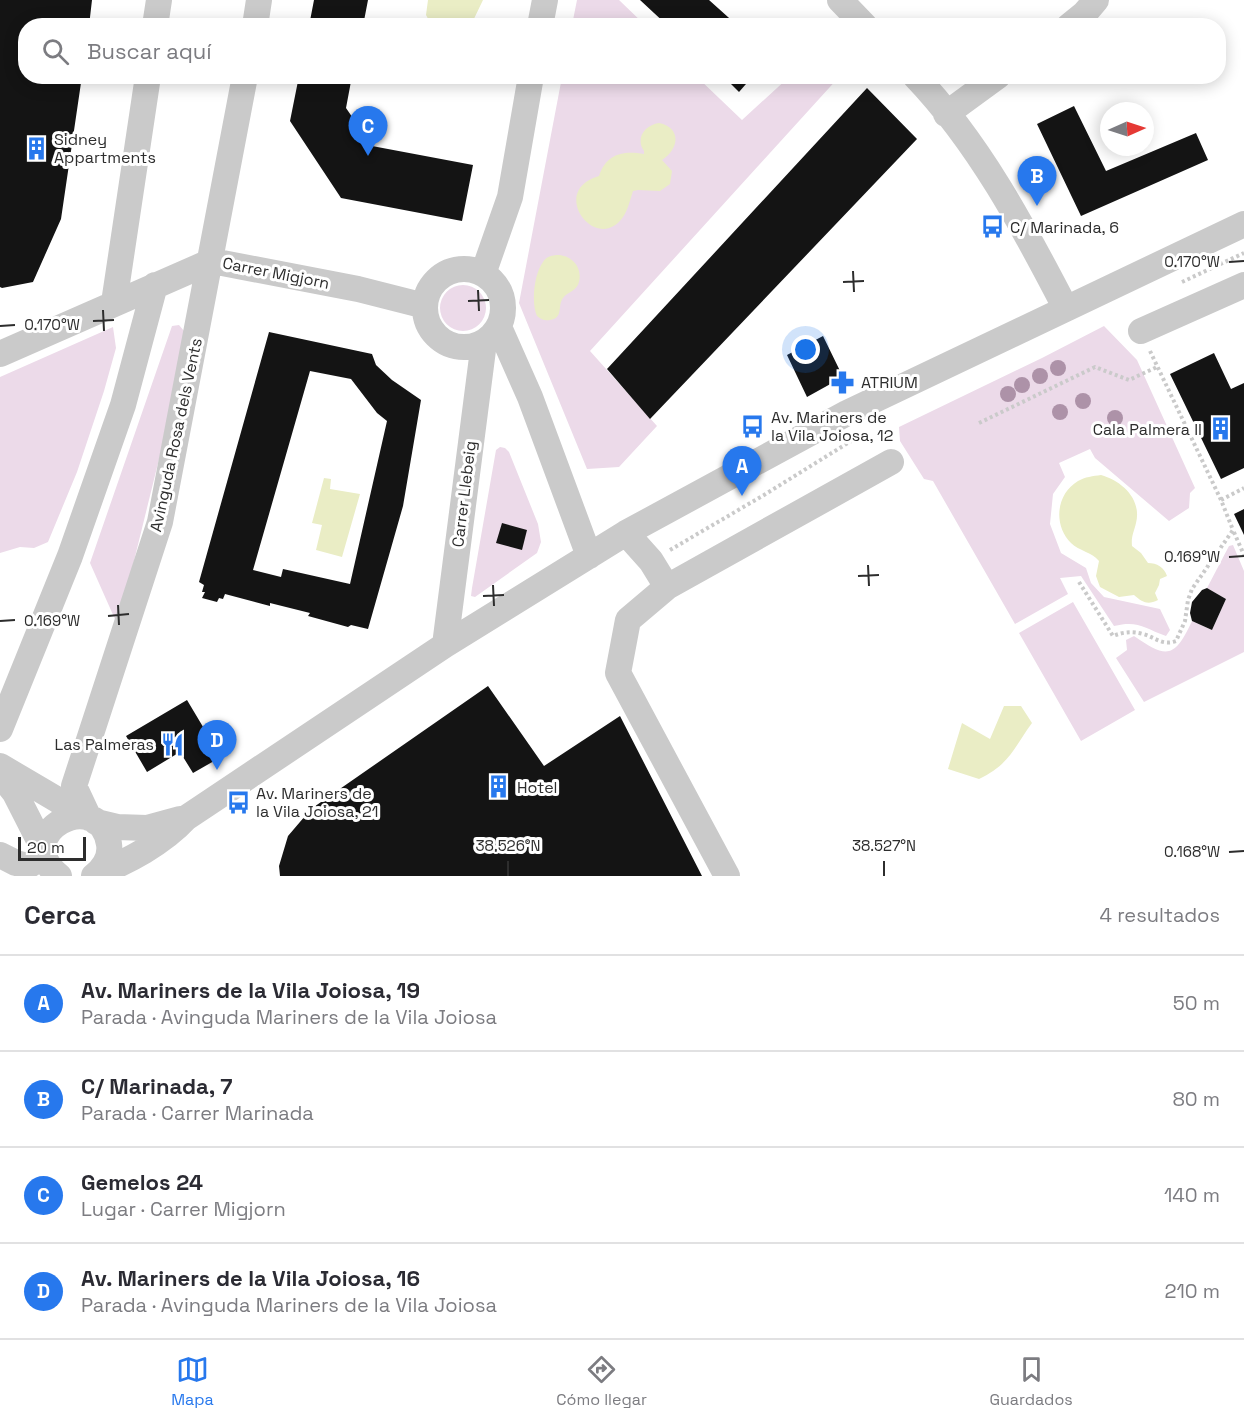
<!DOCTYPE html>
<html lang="es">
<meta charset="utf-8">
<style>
:root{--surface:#fff;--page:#f2f2f3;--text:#2b2b33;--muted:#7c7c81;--line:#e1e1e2;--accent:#2778ed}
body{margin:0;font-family:"Space Grotesk",sans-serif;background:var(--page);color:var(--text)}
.compass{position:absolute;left:1100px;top:102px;width:54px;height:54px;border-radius:50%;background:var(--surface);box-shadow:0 3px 15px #0003;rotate:87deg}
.scale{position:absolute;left:18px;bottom:15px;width:68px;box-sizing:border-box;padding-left:6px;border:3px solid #2d2d2d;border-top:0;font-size:16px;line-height:21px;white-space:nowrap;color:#2d2d2d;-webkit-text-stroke:4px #fff;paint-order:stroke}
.you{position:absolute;left:806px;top:350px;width:21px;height:21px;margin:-15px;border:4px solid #fff;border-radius:50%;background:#1a73e8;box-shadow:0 0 0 9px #1a73e833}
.badge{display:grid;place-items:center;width:39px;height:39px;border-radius:50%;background:var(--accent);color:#fff;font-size:20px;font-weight:700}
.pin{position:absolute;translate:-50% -50px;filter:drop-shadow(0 2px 3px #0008)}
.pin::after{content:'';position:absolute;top:32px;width:21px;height:18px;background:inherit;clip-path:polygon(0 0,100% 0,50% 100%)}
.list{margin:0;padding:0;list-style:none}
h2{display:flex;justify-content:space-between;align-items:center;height:78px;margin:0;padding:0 24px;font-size:26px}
h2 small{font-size:20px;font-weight:400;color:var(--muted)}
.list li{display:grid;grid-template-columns:39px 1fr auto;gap:18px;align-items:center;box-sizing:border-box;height:96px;padding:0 24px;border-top:2px solid var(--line)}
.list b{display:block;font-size:22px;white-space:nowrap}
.list p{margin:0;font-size:20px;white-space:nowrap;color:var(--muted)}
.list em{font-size:20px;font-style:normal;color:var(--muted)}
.icon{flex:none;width:33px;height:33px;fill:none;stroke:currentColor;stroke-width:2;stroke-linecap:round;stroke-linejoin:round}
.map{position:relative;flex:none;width:1244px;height:876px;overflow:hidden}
.search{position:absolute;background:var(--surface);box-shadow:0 3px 15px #0003;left:18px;right:18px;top:18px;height:66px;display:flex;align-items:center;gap:15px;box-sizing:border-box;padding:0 21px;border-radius:24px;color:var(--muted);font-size:22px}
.sheet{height:462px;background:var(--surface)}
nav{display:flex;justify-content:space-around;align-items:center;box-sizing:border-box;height:84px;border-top:2px solid var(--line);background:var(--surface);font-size:16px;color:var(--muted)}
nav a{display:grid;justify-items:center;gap:3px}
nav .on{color:var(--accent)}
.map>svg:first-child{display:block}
.green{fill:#ecdae9}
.water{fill:#eaedc5}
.building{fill:#141414;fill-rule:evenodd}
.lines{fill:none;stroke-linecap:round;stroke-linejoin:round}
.path{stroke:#cacaca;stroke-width:4;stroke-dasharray:3 3;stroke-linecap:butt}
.minor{stroke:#cacaca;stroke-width:26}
.tree{fill:#ad92a8}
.ticks{fill:none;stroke:#2d2d2d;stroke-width:2}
.labels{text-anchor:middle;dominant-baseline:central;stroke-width:6;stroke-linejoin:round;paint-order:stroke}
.poi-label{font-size:16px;fill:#2d2d2d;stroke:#fff;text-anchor:start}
.street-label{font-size:16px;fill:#2d2d2d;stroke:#fff}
.ticks-label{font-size:15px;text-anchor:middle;fill:#2d2d2d;stroke:#fff;stroke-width:6;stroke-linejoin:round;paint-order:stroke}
</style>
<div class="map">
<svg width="1244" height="876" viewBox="0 0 1244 876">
<rect width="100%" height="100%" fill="#fff"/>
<!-- green -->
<path class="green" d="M577 0H619L645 25H572Z
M562 77H697L742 120 789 77H839L590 351 657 426 619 467 587 469 519 303Z
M440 308a23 23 0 1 1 46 0a23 23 0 1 1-46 0Z
M179 325 189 337 118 626 90 563 172 326Z
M1104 326 1137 360 1195 488 1190 493 1189 508 1169 521 1095 458 1090 449 1059 463 1065 477 1053 494 1050 524 1061 553 1086 568 1091 583 1104 597 1160 609 1170 630 1166 636C1144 628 1138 620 1114 626L1081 576 1060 578 1068 594 1015 624 933 481 924 479 900 441 899 427 1042 358Z
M113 327 116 348 104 391 77 472 48 542 34 548 20 547 0 553V377Z
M500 447 505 448 509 452 538 524 541 542 537 553 475 597 471 596 472 588 496 450Z
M1233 545 1244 571V652L1144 702 1116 658 1127 650 1126 640 1134 636C1167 659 1175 658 1192 621L1212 630 1226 599 1207 588 1229 546Z
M1073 602 1135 710 1081 741 1019 633Z"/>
<!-- water -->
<path class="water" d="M428 0H483L471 25 432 26 426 15Z
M659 123C682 128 679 149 662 160L672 171 670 184 660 191 638 190 633 191C630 200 628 210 623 217 597 255 547 191 599 176 606 154 623 150 644 154V151C635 138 645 125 659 123Z
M556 255C570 254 583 266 579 282 577 291 567 292 563 298 557 306 564 318 550 320 545 321 542 320 537 316 531 303 534 274 543 262 546 257 550 256 556 255Z
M1101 475C1122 481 1142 499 1136 523 1134 532 1131 536 1132 546L1141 553 1148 563C1157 563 1164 567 1167 576L1160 579 1159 585 1155 593 1158 600C1148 605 1143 603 1134 595L1119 597 1100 587 1096 576 1099 561C1092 552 1079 551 1071 543 1053 525 1056 494 1078 481 1085 477 1093 476 1101 475Z
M324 478 331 479 330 489 360 494 342 557 316 550 322 525 312 523Z
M1004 706H1021L1032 723C1013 749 1010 764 979 779L948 769 962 723 990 739Z"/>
<!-- building -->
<path class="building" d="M0 0H92L89 26H26V76H82L61 219 33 282 2 288 0 287Z
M314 0H368L363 26H309Z
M640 0H709L738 26H668Z
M299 76H352L346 108 372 146 473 165 462 221 341 198 290 121Z
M723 76H753L739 92Z
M867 88 917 139 650 419 607 369Z
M1074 106 1106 171 1196 133 1208 160 1081 216 1037 124Z
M269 332 372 354 376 365 392 380 421 400 403 506 368 629 351 625 348 627 308 616 310 613 270 603V606L225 594 223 599 219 598 217 602 202 598 205 592H202L204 585 199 582ZM310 371 351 379 377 413 387 421 350 584 283 569 281 577 253 570Z
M823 336 843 377 807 397 787 355Z
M1214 353 1231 389 1244 383V468L1221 479 1170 374Z
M1244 509V535L1234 514Z
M502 523 527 530 522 550 496 543Z
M1207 588 1226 599 1212 630 1192 621 1190 613 1192 602 1202 590Z
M488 686 544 766 620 716 702 876H280L279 866 288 836 311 809Z
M187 700 221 757 193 773 180 752 147 772 126 736Z"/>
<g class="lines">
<!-- path -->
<path class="path" d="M1182 282 1244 253
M1150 351 1221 500 1233 530
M979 423 1095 367 1129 380 1157 367
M1221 500 1244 488
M670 550 764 495 851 441
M1079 582 1113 636C1123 632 1132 631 1143 634 1155 637 1162 646 1176 641L1185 621 1188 600 1192 589 1233 530 1244 555"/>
<!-- minor -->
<path class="minor" d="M840 0 865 26
M155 26 159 0
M255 26 259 0
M540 26 545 0
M1069 26 1085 13 1096 0
M915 76C979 143 1023 226 1065 307
M946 114 998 76
M425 308a39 39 0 1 1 78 0a39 39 0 1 1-78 0Z
M483 274 510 197 531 76
M114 303 148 76
M499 327 530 397 589 556
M1141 331 1244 285
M0 354 212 261 358 289 425 306
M626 533 651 561 667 587 891 462
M667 587 628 620 618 673 727 876
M445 645 484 342
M0 729 70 556 123 405 155 285
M0 766 56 799 80 816
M0 774 15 793 44 850
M89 818 74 786 160 522 245 76
M96 822 117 827 147 828 180 819
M0 855 16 863 28 866 45 855
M96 875C128 861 162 844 186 818L445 645 626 533 847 413 1244 224
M59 876C7 834 99 784 109 844 111 857 104 868 94 876"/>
</g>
<!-- trees -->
<g class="tree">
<circle cx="1058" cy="368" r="8"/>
<circle cx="1040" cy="376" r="8"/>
<circle cx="1022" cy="385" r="8"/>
<circle cx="1008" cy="394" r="8"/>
<circle cx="1083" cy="401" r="8"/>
<circle cx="1060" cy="412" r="8"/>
<circle cx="1115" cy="418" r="8"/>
</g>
<!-- ticks -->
<path class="ticks" d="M1229 262 1244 261M853 271 854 292M843 282 864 281M478 290 479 311M468 301 489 300M103 310 104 331M93 321 114 320M0 326 15 325M1229 557 1244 556M868 565 869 586M858 576 879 575M493 585 494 606M483 596 504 595M118 605 119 625M108 616 129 614M0 621 15 620M1229 852 1244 851M508 861V876M884 861V876"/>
<!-- icons -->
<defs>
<symbol id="building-bare" viewBox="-9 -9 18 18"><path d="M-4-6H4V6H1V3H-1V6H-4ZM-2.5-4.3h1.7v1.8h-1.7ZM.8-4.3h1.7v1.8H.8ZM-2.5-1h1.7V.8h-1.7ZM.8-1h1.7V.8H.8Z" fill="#2778ed" stroke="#fff" stroke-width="2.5" paint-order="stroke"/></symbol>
<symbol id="bus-bare" viewBox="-9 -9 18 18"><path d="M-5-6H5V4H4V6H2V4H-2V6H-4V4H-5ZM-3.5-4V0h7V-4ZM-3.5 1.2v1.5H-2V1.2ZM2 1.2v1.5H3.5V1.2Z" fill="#2778ed" stroke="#fff" stroke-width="2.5" paint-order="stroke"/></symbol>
<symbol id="pharmacy-bare" viewBox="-9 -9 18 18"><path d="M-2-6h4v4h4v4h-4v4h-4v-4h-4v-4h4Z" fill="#2778ed" stroke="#fff" stroke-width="2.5" paint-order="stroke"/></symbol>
<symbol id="restaurant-bare" viewBox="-9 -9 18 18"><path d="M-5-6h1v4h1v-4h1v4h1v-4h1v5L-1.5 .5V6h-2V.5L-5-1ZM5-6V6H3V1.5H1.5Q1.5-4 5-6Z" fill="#2778ed" stroke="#fff" stroke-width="2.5" paint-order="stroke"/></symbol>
</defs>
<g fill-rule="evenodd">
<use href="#building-bare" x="20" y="132" width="33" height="33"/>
<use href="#bus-bare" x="976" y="210" width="33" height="33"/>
<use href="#pharmacy-bare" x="826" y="366" width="33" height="33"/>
<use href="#bus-bare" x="736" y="410" width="33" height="33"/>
<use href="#building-bare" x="1204" y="412" width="33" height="33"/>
<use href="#restaurant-bare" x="156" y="728" width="33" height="33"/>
<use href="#building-bare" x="482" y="770" width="33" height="33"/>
<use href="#bus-bare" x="222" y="786" width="33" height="33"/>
</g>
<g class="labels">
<!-- poi labels -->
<g class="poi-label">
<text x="54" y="139">Sidney<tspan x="54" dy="18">Appartments</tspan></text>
<text x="1010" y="227">C/ Marinada, 6</text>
<text x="861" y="382">ATRIUM</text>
<text x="771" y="417">Av. Mariners de<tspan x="771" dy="18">la Vila Joiosa, 12</tspan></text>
<text x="1202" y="429" text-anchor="end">Cala Palmera II</text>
<text x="154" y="744" text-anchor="end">Las Palmeras</text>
<text x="517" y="787">Hotel</text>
<text x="256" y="793">Av. Mariners de<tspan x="256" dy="18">la Vila Joiosa, 21</tspan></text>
</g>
<!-- street labels -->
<g class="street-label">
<text transform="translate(276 273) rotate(11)">Carrer Migjorn</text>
<text transform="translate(176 435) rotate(-78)">Avinguda Rosa dels Vents</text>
<text transform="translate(464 494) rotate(-83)">Carrer Llebeig</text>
</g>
</g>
<g class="ticks-label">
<text x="1192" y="267">0.170°W</text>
<text x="52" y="330">0.170°W</text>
<text x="1192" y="562">0.169°W</text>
<text x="52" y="626">0.169°W</text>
<text x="508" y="851">38.526°N</text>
<text x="884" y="851">38.527°N</text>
<text x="1192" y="857">0.168°W</text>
</g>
</svg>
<svg class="compass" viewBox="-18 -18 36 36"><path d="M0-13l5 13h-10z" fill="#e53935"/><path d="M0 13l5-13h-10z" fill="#7c7c81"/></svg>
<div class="scale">20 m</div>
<div class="you"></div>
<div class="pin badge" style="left:742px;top:496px">A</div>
<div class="pin badge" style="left:1037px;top:206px">B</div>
<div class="pin badge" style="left:368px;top:156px">C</div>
<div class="pin badge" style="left:217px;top:770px">D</div>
<div class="search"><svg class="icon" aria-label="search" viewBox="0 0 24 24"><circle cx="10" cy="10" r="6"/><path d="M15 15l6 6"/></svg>Buscar aquí</div>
</div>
<section class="sheet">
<h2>Cerca<small>4 resultados</small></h2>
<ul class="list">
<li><span class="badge">A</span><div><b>Av. Mariners de la Vila Joiosa, 19</b><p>Parada · Avinguda Mariners de la Vila Joiosa</p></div><em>50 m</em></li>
<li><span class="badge">B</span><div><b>C/ Marinada, 7</b><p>Parada · Carrer Marinada</p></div><em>80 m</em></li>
<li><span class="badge">C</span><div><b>Gemelos 24</b><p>Lugar · Carrer Migjorn</p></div><em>140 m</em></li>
<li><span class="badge">D</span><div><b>Av. Mariners de la Vila Joiosa, 16</b><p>Parada · Avinguda Mariners de la Vila Joiosa</p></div><em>210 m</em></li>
</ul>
</section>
<nav>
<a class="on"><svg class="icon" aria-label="map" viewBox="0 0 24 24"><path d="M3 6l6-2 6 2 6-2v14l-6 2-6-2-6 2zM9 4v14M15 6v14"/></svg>Mapa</a>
<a><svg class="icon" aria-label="directions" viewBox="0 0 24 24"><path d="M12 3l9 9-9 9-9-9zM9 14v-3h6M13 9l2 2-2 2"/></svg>Cómo llegar</a>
<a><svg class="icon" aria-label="saved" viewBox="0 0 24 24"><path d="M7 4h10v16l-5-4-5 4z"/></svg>Guardados</a>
</nav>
